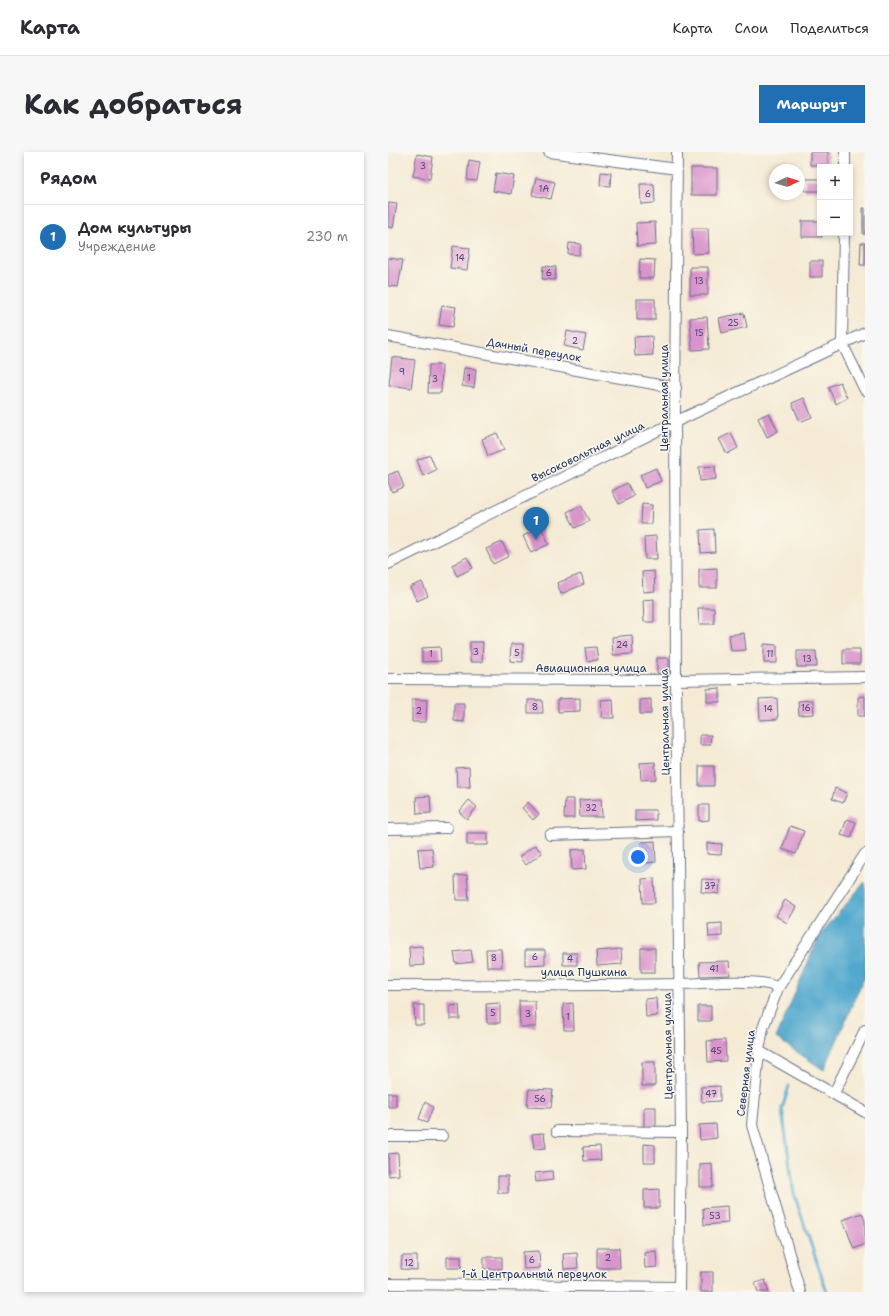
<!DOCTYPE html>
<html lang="ru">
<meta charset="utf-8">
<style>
:root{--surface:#fff;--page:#f7f7f7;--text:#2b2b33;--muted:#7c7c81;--line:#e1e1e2;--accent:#1f6fb2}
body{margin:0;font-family:"Shantell Sans",sans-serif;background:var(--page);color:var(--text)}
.controls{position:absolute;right:12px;top:12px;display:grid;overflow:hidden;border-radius:0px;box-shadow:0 2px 6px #0003}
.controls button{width:36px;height:36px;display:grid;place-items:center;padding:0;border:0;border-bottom:1px solid var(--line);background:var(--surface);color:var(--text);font:20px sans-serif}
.compass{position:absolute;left:381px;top:12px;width:36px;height:36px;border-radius:50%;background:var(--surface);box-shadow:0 2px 6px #0003;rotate:86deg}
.you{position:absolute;left:250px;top:705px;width:14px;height:14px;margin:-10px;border:3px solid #fff;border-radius:50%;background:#1a73e8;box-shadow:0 0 0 6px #1a73e833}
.badge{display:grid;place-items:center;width:26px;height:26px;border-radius:50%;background:var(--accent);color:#fff;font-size:13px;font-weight:700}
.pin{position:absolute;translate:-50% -33px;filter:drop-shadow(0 1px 2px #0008)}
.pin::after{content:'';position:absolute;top:21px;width:14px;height:12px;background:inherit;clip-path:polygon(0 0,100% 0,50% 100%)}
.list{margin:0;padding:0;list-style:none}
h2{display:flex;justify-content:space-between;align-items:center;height:52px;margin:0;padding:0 16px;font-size:17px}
h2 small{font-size:13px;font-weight:400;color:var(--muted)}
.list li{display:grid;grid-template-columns:26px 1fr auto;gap:12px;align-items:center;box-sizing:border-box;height:64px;padding:0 16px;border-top:1px solid var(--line)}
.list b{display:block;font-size:15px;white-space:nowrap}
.list p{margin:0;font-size:13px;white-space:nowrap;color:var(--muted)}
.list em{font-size:13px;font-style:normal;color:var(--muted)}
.map{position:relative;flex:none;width:477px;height:1140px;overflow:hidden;border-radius:0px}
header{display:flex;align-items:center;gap:24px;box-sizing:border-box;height:56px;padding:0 20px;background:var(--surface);border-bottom:1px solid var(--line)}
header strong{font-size:19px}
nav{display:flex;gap:22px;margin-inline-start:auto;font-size:14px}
.intro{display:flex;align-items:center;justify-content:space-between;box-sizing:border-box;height:96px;padding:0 24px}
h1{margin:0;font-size:28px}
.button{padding:10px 18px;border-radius:0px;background:var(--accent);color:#fff;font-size:14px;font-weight:700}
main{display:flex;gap:24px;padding:0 24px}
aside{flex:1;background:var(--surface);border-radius:0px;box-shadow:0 2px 6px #0003}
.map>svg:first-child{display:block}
.water{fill:#51a8ce;stroke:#366c96}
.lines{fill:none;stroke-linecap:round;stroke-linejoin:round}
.stream{stroke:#51a8ce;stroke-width:3}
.building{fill:#d994cb}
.minor-casing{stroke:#677188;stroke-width:12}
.minor{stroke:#fff;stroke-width:10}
.labels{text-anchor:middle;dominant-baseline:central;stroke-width:3;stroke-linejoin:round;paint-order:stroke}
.number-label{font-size:9px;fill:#4a4879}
.street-label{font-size:11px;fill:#1b2f5e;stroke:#fbf7ec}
</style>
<header>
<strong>Карта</strong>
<nav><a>Карта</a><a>Слои</a><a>Поделиться</a></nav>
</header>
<div class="intro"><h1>Как добраться</h1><a class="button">Маршрут</a></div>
<main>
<aside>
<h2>Рядом<small></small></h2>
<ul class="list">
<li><span class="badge">1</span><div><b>Дом культуры</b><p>Учреждение</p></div><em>230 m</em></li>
</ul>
</aside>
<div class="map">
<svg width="477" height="1140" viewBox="0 0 477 1140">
<rect width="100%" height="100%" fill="#fbf7ec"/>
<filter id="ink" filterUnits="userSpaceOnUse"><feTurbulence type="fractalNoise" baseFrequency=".025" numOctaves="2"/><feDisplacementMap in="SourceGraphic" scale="8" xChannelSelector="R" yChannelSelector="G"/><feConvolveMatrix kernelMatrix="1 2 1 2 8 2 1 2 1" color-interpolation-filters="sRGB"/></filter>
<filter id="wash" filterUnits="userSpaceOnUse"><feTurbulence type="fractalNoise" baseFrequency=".012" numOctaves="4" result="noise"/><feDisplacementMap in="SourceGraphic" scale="16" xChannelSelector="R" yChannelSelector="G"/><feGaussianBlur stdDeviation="0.9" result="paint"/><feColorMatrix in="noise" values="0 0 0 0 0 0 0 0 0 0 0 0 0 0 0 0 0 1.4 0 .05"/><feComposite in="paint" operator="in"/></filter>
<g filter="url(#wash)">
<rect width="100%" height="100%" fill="#f5ebd5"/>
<!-- water -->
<path class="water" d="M477 730V824L436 918 388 886 431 784Z"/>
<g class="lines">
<!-- stream -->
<path class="stream" d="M401 934 394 957 406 1042 439 1140"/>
</g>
<g id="blocks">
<!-- building -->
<path class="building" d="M422 0H440V13H422Z
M29 2 45 5 42 27 25 24Z
M81 8 92 10 89 29 79 28Z
M303 16H329V43H303Z
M213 20 223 21 222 34 212 33Z
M108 21 126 24 123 42 105 39Z
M148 26 167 30 163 47 144 43Z
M417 27H432V39H417Z
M252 32H266L267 51 253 52Z
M0 51 9 52 5 76 0 75Z
M475 56H477V82H475Z
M414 69H432V81H434V85H414Z
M267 70 268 93 249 94 248 71Z
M304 76H320L321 101 305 102Z
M181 91 193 92 191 103 180 102Z
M473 91H477V113H472Z
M65 94 82 96 79 118 62 116Z
M0 106 15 108 10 135 0 134Z
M252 107 267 108 266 126H251Z
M422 109H434V125H422Z
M155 114 168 115 167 128 154 127Z
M302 115H320V143H302Z
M249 147H267V168H249Z
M54 153 68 155 65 175 51 173Z
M356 161 359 175 334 181 331 166Z
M319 165 321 197 304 198 302 166Z
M179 179 198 183 195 198 176 194Z
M264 184 265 203 247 204 246 185Z
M4 205 27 208 23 236 1 233Z
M41 213H54L53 241H40Z
M76 216 88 217 86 236 74 234Z
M452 230 459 246 448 252 440 235Z
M416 246 424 265 412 270 404 251Z
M381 261 390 279 379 285 370 266Z
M109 281 116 298 100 304 94 287Z
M343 281 350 296 339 302 331 287Z
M42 303 48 318 35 324 29 308Z
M327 314 328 327 312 329 311 315Z
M268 316 273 329 257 336 252 323Z
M10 319 16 335 4 340 0 329V323Z
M239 331 246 344 231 352 224 339Z
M254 352 264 353 263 372H253Z
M193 353 201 369 187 376 179 360Z
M153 375 161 392 143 401 135 384Z
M326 377 327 400 313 401 312 378Z
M268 384 269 407H257L256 385Z
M114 390 121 404 105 412 98 397Z
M79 405 85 416 69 424 64 413Z
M329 416V436H311V417Z
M266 419 267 439 255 440 254 420Z
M193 422 196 432 173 442 169 431Z
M34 430 40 444 29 449 22 435Z
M266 447V470H256L255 448Z
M310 456H326V472H311Z
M356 481 358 498 343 499 341 483Z
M244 483 245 502 225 503 224 485Z
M82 490H95L94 510H82Z
M123 492H135V510L122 509Z
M376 492 389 493V511H376Z
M52 495 53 509 34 510V496Z
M208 495 210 508 199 509 197 496Z
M455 497H472V512H455Z
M409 499H428L429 515H409Z
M269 506H281V521H269Z
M332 536V550H319V537Z
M477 544V564H470V545Z
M192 546V559L170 560V547Z
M389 546 390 567 372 568 371 547Z
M24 547 39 548 38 570H24Z
M225 547 226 566H214L213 548Z
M263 547V562H252V548Z
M140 548H154L155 561H140Z
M425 548 426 562 411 563 410 549Z
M66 551H76V570L66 569Z
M312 583H323L322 593H312Z
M267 610 268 627 253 628 252 611Z
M311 614H326V634H311Z
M81 615 82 635H69L68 616Z
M447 636 459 641 455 651 444 647Z
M42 644 43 661 29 662 28 645Z
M177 647H186V666H176Z
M213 647 214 665H192L191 648Z
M81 648 89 655 79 667 71 660Z
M140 650 151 662 145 668 134 656Z
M311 653H321V668L311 669Z
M247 658H268V668L247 669Z
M459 667 468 670 463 686 453 683Z
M402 674 416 679 408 702 394 697Z
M79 681H100V693H79Z
M267 689 268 710 255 711 253 690Z
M319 691 334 692 333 703 319 702Z
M147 693 154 701 138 713 131 705Z
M44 696 46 715 32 716 30 697Z
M197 697 198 717 184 718 183 698Z
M79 723 81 748H68L67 724Z
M266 726 267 751H255L254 727Z
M314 727 332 728 331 742 313 740Z
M397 748 408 755 399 771 388 764Z
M334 771V784L321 785 320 772Z
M34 794 36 813 22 814 21 795Z
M253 796H267V820H253Z
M98 797H113L114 815H99Z
M233 797 234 812 209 814 208 799Z
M83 798 85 810 68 812 66 800Z
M137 798H157V812L137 813Z
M175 801H189V813H175Z
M341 809 342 823 312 824 311 810Z
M268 846 269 864 258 865 257 847Z
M131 849H147L148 875H132Z
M112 851V871H99L98 852Z
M185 851 186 878H176L175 852Z
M26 853H36V873H27Z
M71 853 72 867H62V854Z
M310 854H323V869H310Z
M337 888 338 909 320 910 319 889Z
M254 910H267V934H254Z
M332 934V949L314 950 313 935Z
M141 937 165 938 163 956 139 955Z
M0 941H8V955H0Z
M37 950 45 955 39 971 31 967Z
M256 955H268V976H256Z
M328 972 329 986 312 988 311 973Z
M156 981 158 996 146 997 144 982Z
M256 992 267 993V1010H256Z
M212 994 213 1008 196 1009 195 995Z
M10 1001 11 1023 1 1024 0 1002Z
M324 1011 325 1035H312V1012Z
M164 1019 165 1028 148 1030 147 1021Z
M110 1024H120V1041H110Z
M271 1037V1056H256V1038Z
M339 1054 340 1071 316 1073 315 1056Z
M474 1061 477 1069V1092L466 1097 455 1068Z
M209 1096H231L232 1116H209Z
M151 1099 152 1116 136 1117 135 1100Z
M268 1099 269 1115 257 1116 256 1100Z
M189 1101 190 1116 176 1117 175 1102Z
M14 1104H29V1118L13 1117Z
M59 1105H73V1116H59Z
M96 1105H114V1117H96Z
M313 1120H325V1140H313Z
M377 1128 381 1140H370L367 1131Z"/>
</g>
</g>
<g filter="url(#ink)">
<use href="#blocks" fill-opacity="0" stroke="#677188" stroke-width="1"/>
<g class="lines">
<defs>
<path id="minor" d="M161 0 289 17
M289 0 287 258 288 528 293 980 291 1140
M457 15V0
M456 81 454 191 477 238
M0 184 288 236
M0 412 287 270 477 181
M0 527 288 528 477 525
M0 677 59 676
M162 683 290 679
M0 833C97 833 194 834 291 832 314 832 373 825 390 836
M371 899 477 960
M446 941 477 878
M169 979 293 980
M0 984H54
M0 1132 291 1135
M412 1140 364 973 371 899 375 876 390 836 477 702"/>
</defs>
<!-- minor casing -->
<use href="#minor" class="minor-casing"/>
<!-- minor -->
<use href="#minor" class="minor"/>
</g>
</g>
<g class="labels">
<!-- number labels -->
<g class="number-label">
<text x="35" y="14">3</text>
<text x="156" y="37">1А</text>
<text x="260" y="42">6</text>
<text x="72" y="106">14</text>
<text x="161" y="121">6</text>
<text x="311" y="129">13</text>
<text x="345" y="171">25</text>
<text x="311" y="181">15</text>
<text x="187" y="189">2</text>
<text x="14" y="220">9</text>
<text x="81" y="226">1</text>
<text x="47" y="227">3</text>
<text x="234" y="493">24</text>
<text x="88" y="500">3</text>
<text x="129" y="501">5</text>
<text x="43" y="502">1</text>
<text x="382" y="502">11</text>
<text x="419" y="507">13</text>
<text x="147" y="555">8</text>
<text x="418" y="556">16</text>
<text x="380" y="557">14</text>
<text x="31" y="559">2</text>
<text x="203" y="656">32</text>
<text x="322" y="734">37</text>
<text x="147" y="805">6</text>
<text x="106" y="806">8</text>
<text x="182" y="807">4</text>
<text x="326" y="817">41</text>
<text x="105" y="861">5</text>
<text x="140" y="862">3</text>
<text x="180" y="865">1</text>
<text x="328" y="899">45</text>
<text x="323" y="942">47</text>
<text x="152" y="947">56</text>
<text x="327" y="1064">53</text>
<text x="220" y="1106">2</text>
<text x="144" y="1108">6</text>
<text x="21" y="1111">12</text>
</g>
<!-- street labels -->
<g class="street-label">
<text transform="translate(146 198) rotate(10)">Дачный переулок</text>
<text transform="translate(276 246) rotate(-90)">Центральная улица</text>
<text transform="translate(200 300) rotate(-26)">Высоковольтная улица</text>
<text x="203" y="516">Авиационная улица</text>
<text transform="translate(277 570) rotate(-91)">Центральная улица</text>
<text x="196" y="820">улица Пушкина</text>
<text transform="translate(280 894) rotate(-91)">Центральная улица</text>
<text transform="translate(358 921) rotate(-83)">Северная улица</text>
<text x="146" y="1122">1-й Центральный переулок</text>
</g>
</g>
</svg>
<div class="controls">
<button>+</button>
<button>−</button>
</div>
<svg class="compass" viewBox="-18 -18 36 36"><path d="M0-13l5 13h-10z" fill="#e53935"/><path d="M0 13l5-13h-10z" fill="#7c7c81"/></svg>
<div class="you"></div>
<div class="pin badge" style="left:148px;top:388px">1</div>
</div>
</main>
